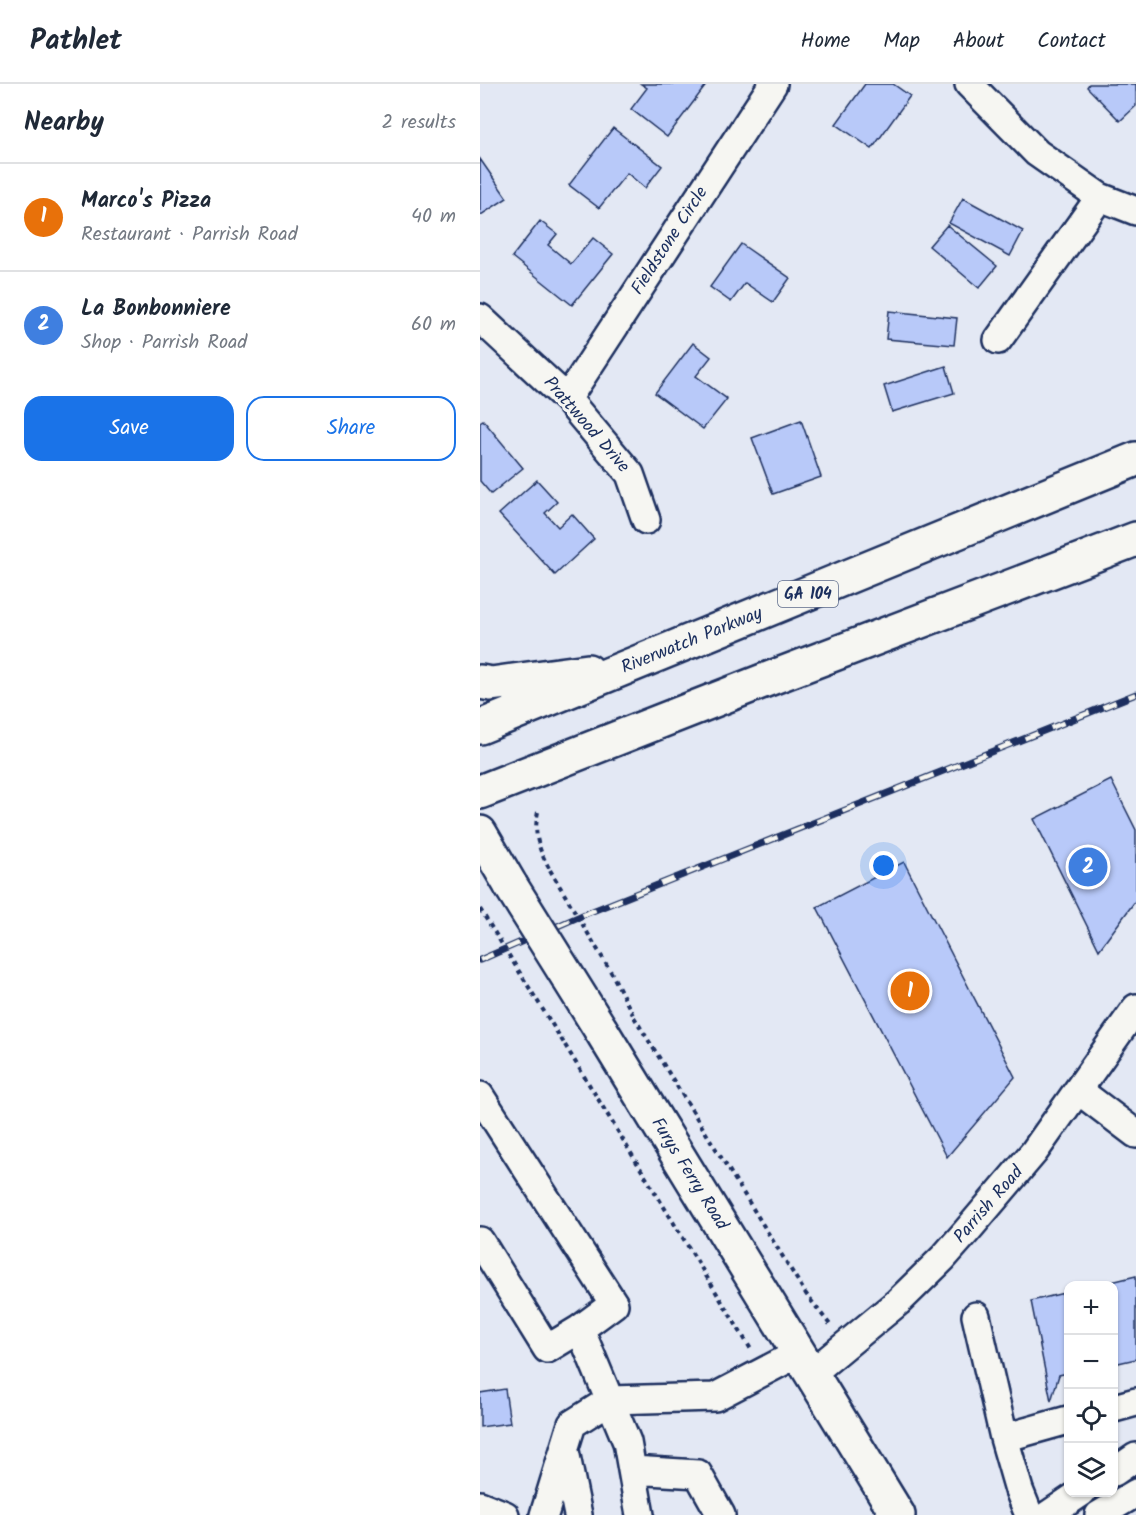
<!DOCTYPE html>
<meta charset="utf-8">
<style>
:root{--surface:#fff;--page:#f2f2f3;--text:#1f2937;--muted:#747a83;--line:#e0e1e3;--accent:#1a73e8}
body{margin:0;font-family:Kalam,sans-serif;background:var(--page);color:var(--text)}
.controls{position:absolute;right:18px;bottom:18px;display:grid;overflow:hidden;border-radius:12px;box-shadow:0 2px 4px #0004}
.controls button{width:54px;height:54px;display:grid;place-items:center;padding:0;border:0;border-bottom:2px solid var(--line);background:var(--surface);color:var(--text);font:30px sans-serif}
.you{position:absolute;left:404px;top:782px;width:21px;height:21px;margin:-15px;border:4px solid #fff;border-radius:50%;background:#1a73e8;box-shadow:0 0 0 9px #1a73e833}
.badge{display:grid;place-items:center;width:39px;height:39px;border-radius:50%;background:var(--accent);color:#fff;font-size:20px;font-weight:700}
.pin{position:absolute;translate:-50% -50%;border:3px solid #fff;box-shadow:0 2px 6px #0006}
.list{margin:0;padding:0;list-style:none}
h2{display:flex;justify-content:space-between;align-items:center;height:78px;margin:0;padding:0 24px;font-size:26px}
h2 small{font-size:20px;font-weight:400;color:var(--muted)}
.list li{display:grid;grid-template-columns:39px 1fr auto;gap:18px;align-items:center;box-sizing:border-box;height:108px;padding:0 24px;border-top:2px solid var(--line)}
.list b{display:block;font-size:22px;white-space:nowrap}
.list p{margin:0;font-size:20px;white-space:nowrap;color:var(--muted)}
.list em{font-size:20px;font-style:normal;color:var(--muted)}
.actions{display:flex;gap:12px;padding:18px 24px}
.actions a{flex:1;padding:14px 0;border:2px solid var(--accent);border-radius:18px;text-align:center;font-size:21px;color:var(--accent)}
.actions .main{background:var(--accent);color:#fff}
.icon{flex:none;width:33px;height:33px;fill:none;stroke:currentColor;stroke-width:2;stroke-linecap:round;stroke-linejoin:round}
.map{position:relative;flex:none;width:656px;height:1431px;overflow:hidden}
header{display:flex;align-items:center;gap:36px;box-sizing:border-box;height:84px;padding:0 30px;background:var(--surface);border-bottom:2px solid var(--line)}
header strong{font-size:28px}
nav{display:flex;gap:33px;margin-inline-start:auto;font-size:21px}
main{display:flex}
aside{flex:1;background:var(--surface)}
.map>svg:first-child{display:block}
.building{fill:#b8c9f9;stroke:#1b2f5e;stroke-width:1.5}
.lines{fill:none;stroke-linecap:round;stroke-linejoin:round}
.minor-casing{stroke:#1b2f5e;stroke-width:32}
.major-casing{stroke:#1b2f5e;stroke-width:38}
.path{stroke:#1b2f5e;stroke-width:4;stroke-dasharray:4.5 4.5;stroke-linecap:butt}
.minor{stroke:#f6f6f2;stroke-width:27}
.major{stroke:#f6f6f2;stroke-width:33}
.rail-casing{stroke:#1b2f5e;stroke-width:7}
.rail{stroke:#f6f6f2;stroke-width:4.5;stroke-dasharray:14;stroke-linecap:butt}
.major-bridge-casing{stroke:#1b2f5e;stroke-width:38;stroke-linecap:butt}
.path-bridge{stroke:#1b2f5e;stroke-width:4;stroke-dasharray:4.5 4.5;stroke-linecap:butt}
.major-bridge{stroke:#f6f6f2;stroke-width:33}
.labels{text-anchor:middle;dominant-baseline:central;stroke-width:6;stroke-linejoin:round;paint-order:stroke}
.shield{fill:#f6f6f2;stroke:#5d6b8a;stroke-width:1.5}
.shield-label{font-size:16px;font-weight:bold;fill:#1b2f5e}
.street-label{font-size:18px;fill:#1b2f5e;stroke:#f6f6f2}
</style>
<header>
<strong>Pathlet</strong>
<nav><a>Home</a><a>Map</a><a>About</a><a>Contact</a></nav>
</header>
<main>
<aside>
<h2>Nearby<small>2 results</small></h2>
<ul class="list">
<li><span class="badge" style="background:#e8710a">1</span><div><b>Marco's Pizza</b><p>Restaurant · Parrish Road</p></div><em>40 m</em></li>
<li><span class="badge" style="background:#3f7fe0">2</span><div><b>La Bonbonniere</b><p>Shop · Parrish Road</p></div><em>60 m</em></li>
</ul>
<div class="actions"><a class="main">Save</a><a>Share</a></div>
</aside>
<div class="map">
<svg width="656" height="1431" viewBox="0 0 656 1431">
<rect width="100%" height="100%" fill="#e3e8f4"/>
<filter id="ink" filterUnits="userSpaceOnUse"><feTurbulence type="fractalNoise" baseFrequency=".0167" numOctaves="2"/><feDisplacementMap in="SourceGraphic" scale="12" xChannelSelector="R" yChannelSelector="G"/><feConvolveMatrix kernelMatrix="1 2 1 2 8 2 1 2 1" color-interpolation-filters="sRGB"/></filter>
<g filter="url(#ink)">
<!-- building -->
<path class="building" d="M161 0H227L187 53 151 25 167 4Z
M385 0H413L430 12 392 65 356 40Z
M609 0H656V22L640 37 607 3Z
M133 44 182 82 165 104 147 89 119 124 89 101Z
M0 75 27 114 1 131 0 129Z
M483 114 543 147 530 172 469 139Z
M60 137 77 150 68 161 91 180 113 154 133 170 92 221 32 173Z
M467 141 517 182 499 204 449 162Z
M261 160 310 194 293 218 265 199 251 218 230 203Z
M409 227 477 234 474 261 406 255Z
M213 259 231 273 216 292 247 315 223 345 175 309Z
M466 282 474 309 412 328 404 302Z
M3 336 43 384 11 410 0 397V338Z
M321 336 341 393 293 410 272 354Z
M57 396 77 418 65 429 78 443 92 430 114 455 75 491 19 430Z
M631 696 656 746V816L619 866 554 735Z
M424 778 535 993 467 1073 337 823Z
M656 1192V1275L634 1280V1202H615Z
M588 1208V1289L579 1291 571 1317 551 1217Z
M25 1305 30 1339 0 1343V1309Z"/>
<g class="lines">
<defs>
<path id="minor" d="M489 0 557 69 620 113 656 127
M0 234 87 315 150 390 166 436
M518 256 620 113
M87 315 293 0
M598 1006 656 1050
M0 1012 134 1220 100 1245 147 1358 160 1431
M0 1157 67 1265 100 1245
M496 1232 524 1354
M332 1289 418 1218 463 1174 486 1148 554 1068 656 924
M634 1324 656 1318
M85 1367 98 1431
M152 1386 218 1390 241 1431
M634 1388 656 1373
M0 1421 25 1431
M64 1431 92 1340 130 1316 235 1313 319 1269
M549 1431 539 1406 524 1354 588 1336
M568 1431 602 1408
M619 1431 656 1409"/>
<path id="major" d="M0 598 11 600 108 587
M0 643 656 375
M0 708 283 597 656 455
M0 749 31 802
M121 946 418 1431"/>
</defs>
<!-- minor casing -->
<use href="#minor" class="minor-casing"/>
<!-- major casing -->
<use href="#major" class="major-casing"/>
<!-- path -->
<path class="path" d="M58 728C53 751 59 766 70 786
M154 933 326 1210 351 1242
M85 961 272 1267"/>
<!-- minor -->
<use href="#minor" class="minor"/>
<!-- major -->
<use href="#major" class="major"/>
<defs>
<path id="rail" d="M0 876 105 830 656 610"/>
</defs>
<!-- rail casing -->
<use href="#rail" class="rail-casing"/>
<!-- rail -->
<use href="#rail" class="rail"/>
<defs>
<path id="major-bridge" d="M31 802 121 946"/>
</defs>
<!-- major-bridge casing -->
<use href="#major-bridge" class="major-bridge-casing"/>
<!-- path-bridge -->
<path class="path-bridge" d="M70 786 131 888 154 933
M0 825 85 961"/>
<!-- major-bridge -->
<use href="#major-bridge" class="major-bridge"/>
</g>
</g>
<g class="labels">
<!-- shield labels -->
<rect class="shield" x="298" y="497" width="60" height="26" rx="4.5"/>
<g class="shield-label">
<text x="328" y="510">GA 104</text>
</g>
<!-- street labels -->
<g class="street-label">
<text transform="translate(190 157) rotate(-57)">Fieldstone Circle</text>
<text transform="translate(106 341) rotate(49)">Prattwood Drive</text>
<text transform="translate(212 557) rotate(-22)">Riverwatch Parkway</text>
<text transform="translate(209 1090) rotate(58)">Furys Ferry Road</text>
<text transform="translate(509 1121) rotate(-49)">Parrish Road</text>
</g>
</g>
</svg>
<div class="controls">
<button>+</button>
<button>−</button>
<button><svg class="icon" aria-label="locate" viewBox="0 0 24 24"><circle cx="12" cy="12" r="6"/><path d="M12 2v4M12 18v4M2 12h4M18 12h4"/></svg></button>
<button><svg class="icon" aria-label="layers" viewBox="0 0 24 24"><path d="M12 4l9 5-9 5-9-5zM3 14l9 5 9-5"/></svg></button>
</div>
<div class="you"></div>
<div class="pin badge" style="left:430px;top:907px;background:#e8710a">1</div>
<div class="pin badge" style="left:608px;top:783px;background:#3f7fe0">2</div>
</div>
</main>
